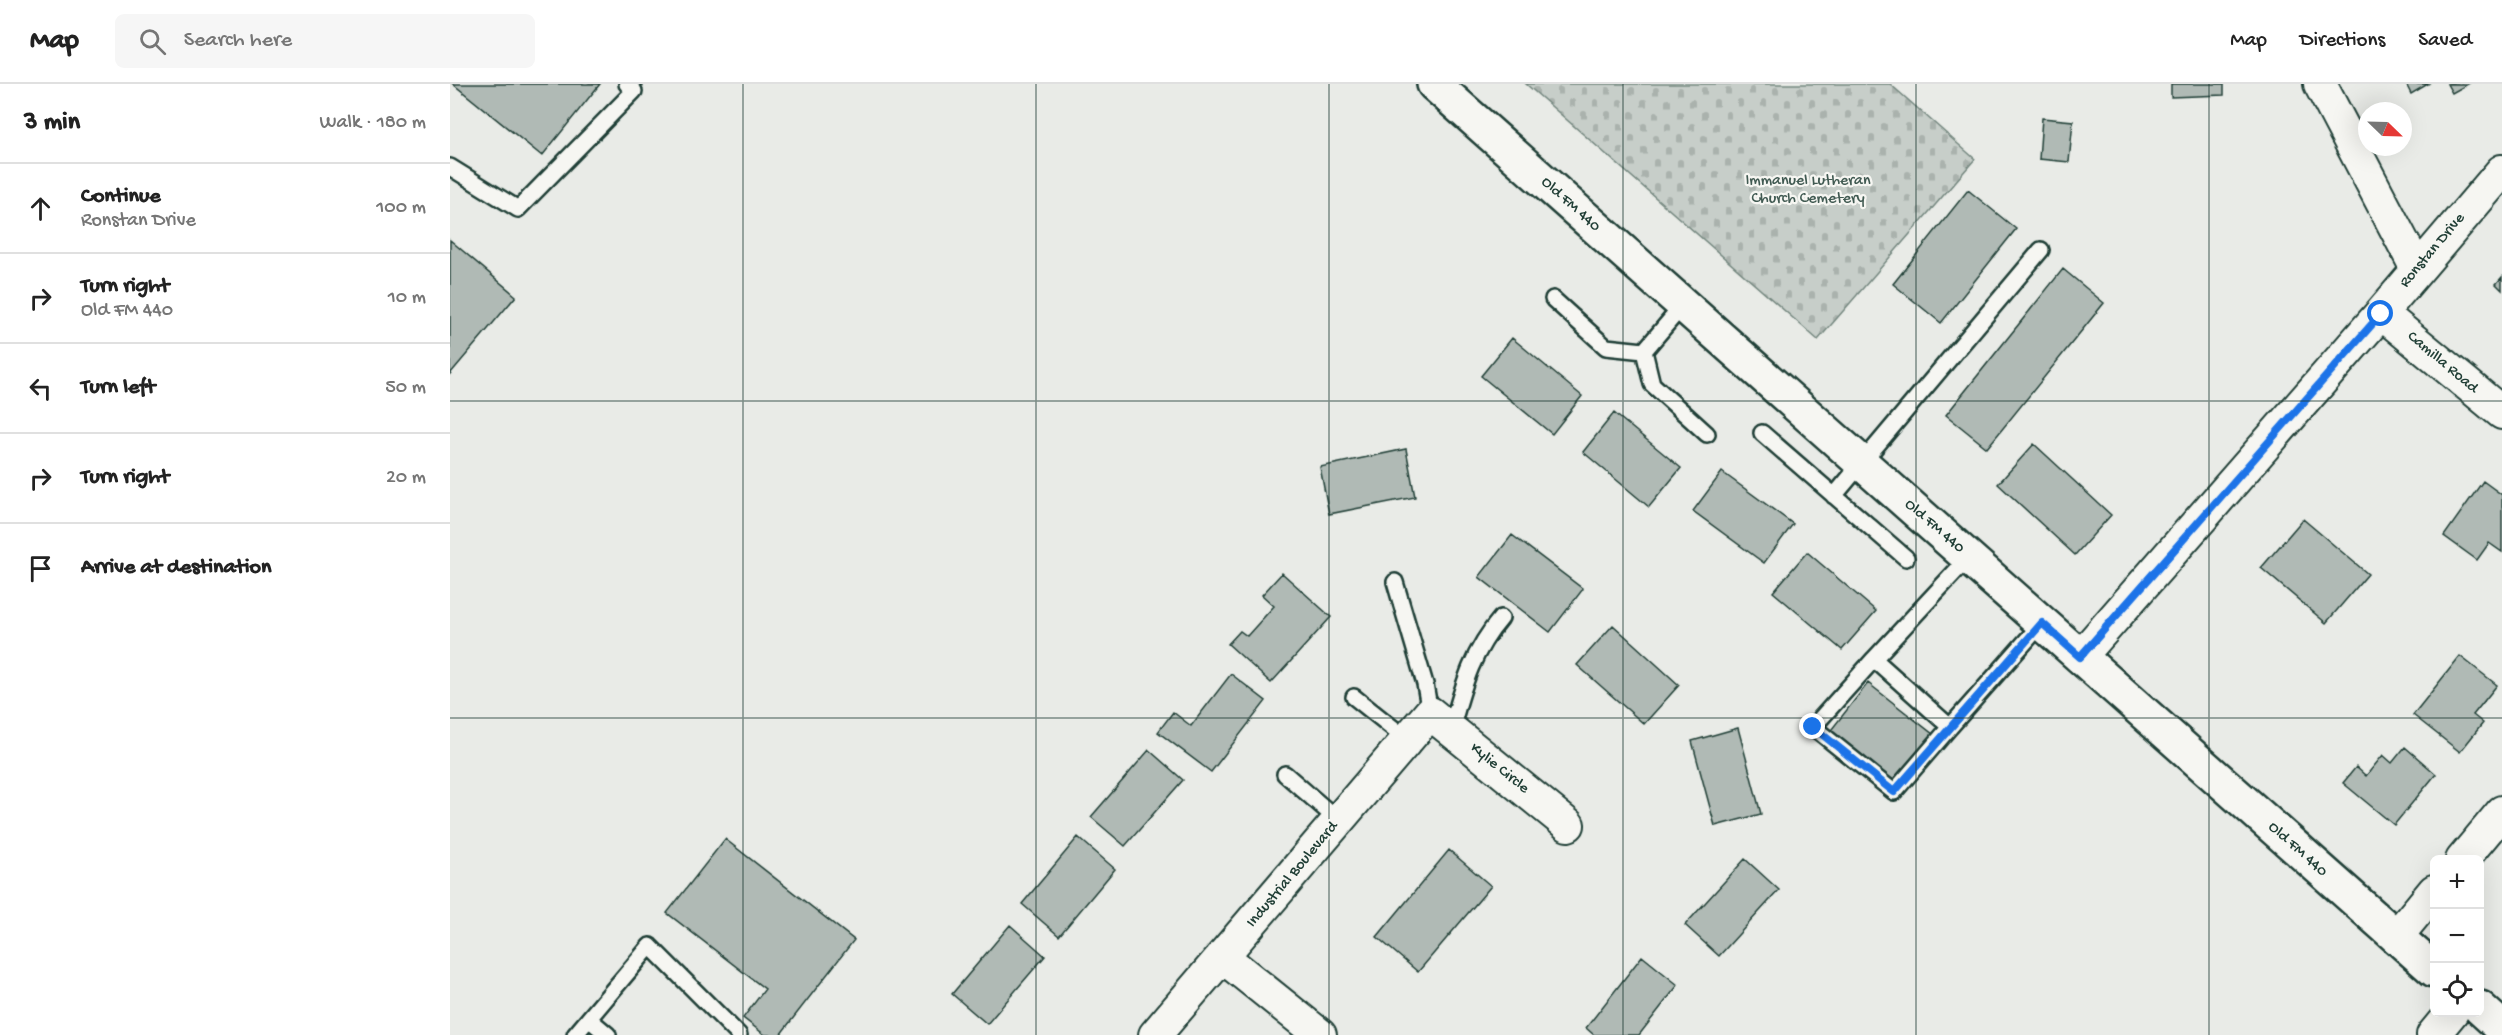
<!DOCTYPE html>
<meta charset="utf-8">
<style>
:root{--surface:#fff;--page:#f6f6f6;--text:#222;--muted:#767676;--line:#e0e0e0}
body{margin:0;font-family:"Gochi Hand",sans-serif;background:var(--page);color:var(--text)}
.controls{position:absolute;right:18px;bottom:18px;display:grid;overflow:hidden;border-radius:9px;box-shadow:0 6px 24px #0002}
.controls button{width:54px;height:54px;display:grid;place-items:center;padding:0;border:0;border-bottom:2px solid var(--line);background:var(--surface);color:var(--text);font:30px sans-serif}
.compass{position:absolute;left:1908px;top:18px;width:54px;height:54px;border-radius:50%;background:var(--surface);box-shadow:0 6px 24px #0002;rotate:113deg}
.stop{position:absolute;width:18px;height:18px;margin:-14px;border:4px solid #1a73e8;border-radius:50%;background:#fff}
.stop.end{background:#1a73e8;border-color:#fff;box-shadow:0 2px 6px #0008}
.list{margin:0;padding:0;list-style:none}
h2{display:flex;justify-content:space-between;align-items:center;height:78px;margin:0;padding:0 24px;font-size:26px}
h2 small{font-size:20px;font-weight:400;color:var(--muted)}
.list li{display:grid;grid-template-columns:39px 1fr auto;gap:18px;align-items:center;box-sizing:border-box;height:90px;padding:0 24px;border-top:2px solid var(--line)}
.list b{display:block;font-size:22px;white-space:nowrap}
.list p{margin:0;font-size:20px;white-space:nowrap;color:var(--muted)}
.list em{font-size:20px;font-style:normal;color:var(--muted)}
.icon{flex:none;width:33px;height:33px;fill:none;stroke:currentColor;stroke-width:2;stroke-linecap:round;stroke-linejoin:round}
.map{position:relative;flex:none;width:2052px;height:951px;overflow:hidden}
header{display:flex;align-items:center;gap:36px;box-sizing:border-box;height:84px;padding:0 30px;background:var(--surface);border-bottom:2px solid var(--line)}
header strong{font-size:28px}
nav{display:flex;gap:33px;margin-inline-start:auto;font-size:21px}
.search{width:420px;height:54px;background:var(--page);display:flex;align-items:center;gap:15px;box-sizing:border-box;padding:0 21px;border-radius:9px;color:var(--muted);font-size:22px}
main{display:flex}
aside{flex:1;background:var(--surface)}
.map>svg:first-child{display:block}
.cemetery{fill:url(#cemetery-stones);stroke:#73867e;stroke-width:1.5}
.building{fill:#b0bab5;stroke:#1f3d34;stroke-width:1.5}
.lines{fill:none;stroke-linecap:round;stroke-linejoin:round}
.service-casing{stroke:#1f3d34;stroke-width:20}
.minor-casing{stroke:#1f3d34;stroke-width:36}
.tertiary-casing{stroke:#1f3d34;stroke-width:38}
.service{stroke:#f6f6f2;stroke-width:15}
.minor{stroke:#f6f6f2;stroke-width:32}
.tertiary{stroke:#f6f6f2;stroke-width:33}
.route{stroke:#1a73e8;stroke-width:8}
.grid{fill:none;stroke:#1f3d34;stroke-width:1.5;stroke-opacity:0.55}
.labels{text-anchor:middle;dominant-baseline:central;stroke-width:4.5;stroke-linejoin:round;paint-order:stroke}
.park-label{font-size:16px;fill:#415a52;stroke:#f6f6f2}
.street-label{font-size:16px;fill:#1f3d34;stroke:#f6f6f2}
</style>
<header>
<strong>Map</strong>
<div class="search"><svg class="icon" aria-label="search" viewBox="0 0 24 24"><circle cx="10" cy="10" r="6"/><path d="M15 15l6 6"/></svg>Search here</div>
<nav><a>Map</a><a>Directions</a><a>Saved</a></nav>
</header>
<main>
<aside>
<h2>3 min<small>Walk · 180 m</small></h2>
<ul class="list">
<li><svg class="icon" aria-label="ahead" viewBox="0 0 24 24"><path d="M12 20V5M6 11l6-6 6 6"/></svg><div><b>Continue</b><p>Ronstan Drive</p></div><em>100 m</em></li>
<li><svg class="icon" aria-label="right" viewBox="0 0 24 24"><path d="M7 20v-9h11M14 6l5 5-5 5"/></svg><div><b>Turn right</b><p>Old FM 440</p></div><em>10 m</em></li>
<li><svg class="icon" aria-label="left" viewBox="0 0 24 24"><path d="M17 20v-9H6M10 6l-5 5 5 5"/></svg><div><b>Turn left</b></div><em>50 m</em></li>
<li><svg class="icon" aria-label="right" viewBox="0 0 24 24"><path d="M7 20v-9h11M14 6l5 5-5 5"/></svg><div><b>Turn right</b></div><em>20 m</em></li>
<li><svg class="icon" aria-label="arrive" viewBox="0 0 24 24"><path d="M6 21V4h12l-3 4 3 4H6"/></svg><div><b>Arrive at destination</b></div></li>
</ul>
</aside>
<div class="map">
<svg width="2052" height="951" viewBox="0 0 2052 951">
<defs>
<pattern id="cemetery-stones" width="16" height="16" patternUnits="userSpaceOnUse" patternTransform="scale(1.5)"><rect width="16" height="16" fill="#c7cec9"/><path d="M2 7V4a2 2 0 0 1 4 0v3zM10 15v-3a2 2 0 0 1 4 0v3z" fill="#aab2ad"/></pattern>
</defs>
<rect width="100%" height="100%" fill="#e9ebe7"/>
<filter id="ink" filterUnits="userSpaceOnUse"><feTurbulence type="fractalNoise" baseFrequency=".0167" numOctaves="2"/><feDisplacementMap in="SourceGraphic" scale="12" xChannelSelector="R" yChannelSelector="G"/><feConvolveMatrix kernelMatrix="1 2 1 2 8 2 1 2 1" color-interpolation-filters="sRGB"/></filter>
<g filter="url(#ink)">
<!-- cemetery -->
<path class="cemetery" d="M1076 0H1440L1525 75 1368 256Z"/>
<!-- building -->
<path class="building" d="M3 0H150L92 72Z
M1721 0H1774V11L1721 13Z
M1956 0H1978L1961 10Z
M1997 0H2018L2002 9Z
M1592 34 1623 37 1619 78 1589 75Z
M1518 106 1566 145 1491 239 1443 200Z
M0 156 66 212 0 290Z
M1613 185 1654 219 1537 364 1496 331Z
M2052 193V206L2046 200Z
M1062 254 1132 312 1102 350 1031 292Z
M1164 329 1231 384 1199 423 1133 368Z
M1584 360 1661 431 1625 471 1548 400Z
M956 365 965 413 879 430 870 383Z
M1272 388 1343 440 1314 479 1243 427Z
M2033 397 2052 411V468L2039 459 2027 476 1994 452Z
M1853 435 1918 490 1876 539 1811 484Z
M1062 451 1133 505 1100 548 1029 493Z
M1357 468 1426 527 1392 566 1323 508Z
M832 489 881 533 821 599 778 560 790 547 797 552 824 522 812 511Z
M1163 541 1229 601 1194 640 1127 581Z
M2010 572 2047 601 2023 631 2033 639 2010 668 1963 631Z
M781 590 816 617 761 688 708 648 723 628 741 642Z
M1418 599 1484 651 1444 702 1378 650Z
M1288 644 1311 730 1265 742 1242 657Z
M1955 663 1986 690 1944 741 1893 699 1906 683 1916 692 1933 671 1942 679Z
M699 666 733 696 675 762 641 733Z
M628 753 665 785 609 852 572 820Z
M275 755 404 856 330 951H315L293 934 315 905 217 829Z
M999 766 1041 802 968 888 927 853Z
M1295 775 1329 806 1269 872 1235 841Z
M560 841 595 872 537 940 502 910Z
M1192 872 1228 901 1189 951H1144L1136 944Z"/>
<g class="lines">
<defs>
<path id="service" d="M0 83 68 125 184 7 177 0
M1103 215 1156 263 1194 267
M1233 221 1194 267 1202 300 1257 350
M1312 349 1456 474
M1384 412 1591 166
M1519 473 1424 575 1500 643 1592 539
M945 498 975 600 980 629
M1424 575 1363 643 1444 708 1500 643
M904 613 958 656
M1001 646C1013 603 1021 569 1051 534
M835 690 889 737
M139 935 158 951
M125 951 200 862 289 951"/>
<path id="minor" d="M1870 0 1967 185
M1931 229 2052 329
M1630 573 1931 229 2052 87
M2012 776 2052 728
M1946 853 1984 807
M773 873 870 951
M705 951 980 629 1118 741
M1983 951 2002 928"/>
<path id="tertiary" d="M984 0 1984 886
M2030 924 2052 944"/>
</defs>
<!-- service casing -->
<use href="#service" class="service-casing"/>
<!-- minor casing -->
<use href="#minor" class="minor-casing"/>
<!-- tertiary casing -->
<use href="#tertiary" class="tertiary-casing"/>
<!-- service -->
<use href="#service" class="service"/>
<!-- minor -->
<use href="#minor" class="minor"/>
<!-- tertiary -->
<use href="#tertiary" class="tertiary"/>
</g>
</g>
<g class="lines" filter="url(#ink)">
<!-- route -->
<path class="route" d="M1363 643 1444 708 1592 539 1630 573 1931 230"/>
</g>
<!-- grid -->
<path class="grid" d="M293 0V951M586 0V951M879 0V951M1173 0V951M1466 0V951M1759 0V951M0 317H2052M0 634H2052"/>
<g class="labels">
<!-- park labels -->
<g class="park-label">
<text x="1358" y="97">Immanuel Lutheran<tspan x="1358" dy="18">Church Cemetery</tspan></text>
</g>
<!-- street labels -->
<g class="street-label">
<text transform="translate(1120 121) rotate(42)">Old FM 440</text>
<text transform="translate(1983 167) rotate(-50)">Ronstan Drive</text>
<text transform="translate(1992 279) rotate(40)">Camilla Road</text>
<text transform="translate(1484 443) rotate(41)">Old FM 440</text>
<text transform="translate(1049 685) rotate(39)">Kylie Circle</text>
<text transform="translate(1847 766) rotate(42)">Old FM 440</text>
<text transform="translate(843 791) rotate(-50)">Industrial Boulevard</text>
</g>
</g>
</svg>
<div class="controls">
<button>+</button>
<button>−</button>
<button><svg class="icon" aria-label="locate" viewBox="0 0 24 24"><circle cx="12" cy="12" r="6"/><path d="M12 2v4M12 18v4M2 12h4M18 12h4"/></svg></button>
</div>
<svg class="compass" viewBox="-18 -18 36 36"><path d="M0-13l5 13h-10z" fill="#e53935"/><path d="M0 13l5-13h-10z" fill="#767676"/></svg>
<div class="stop" style="left:1931px;top:230px"></div>
<div class="stop end" style="left:1363px;top:643px"></div>
</div>
</main>
